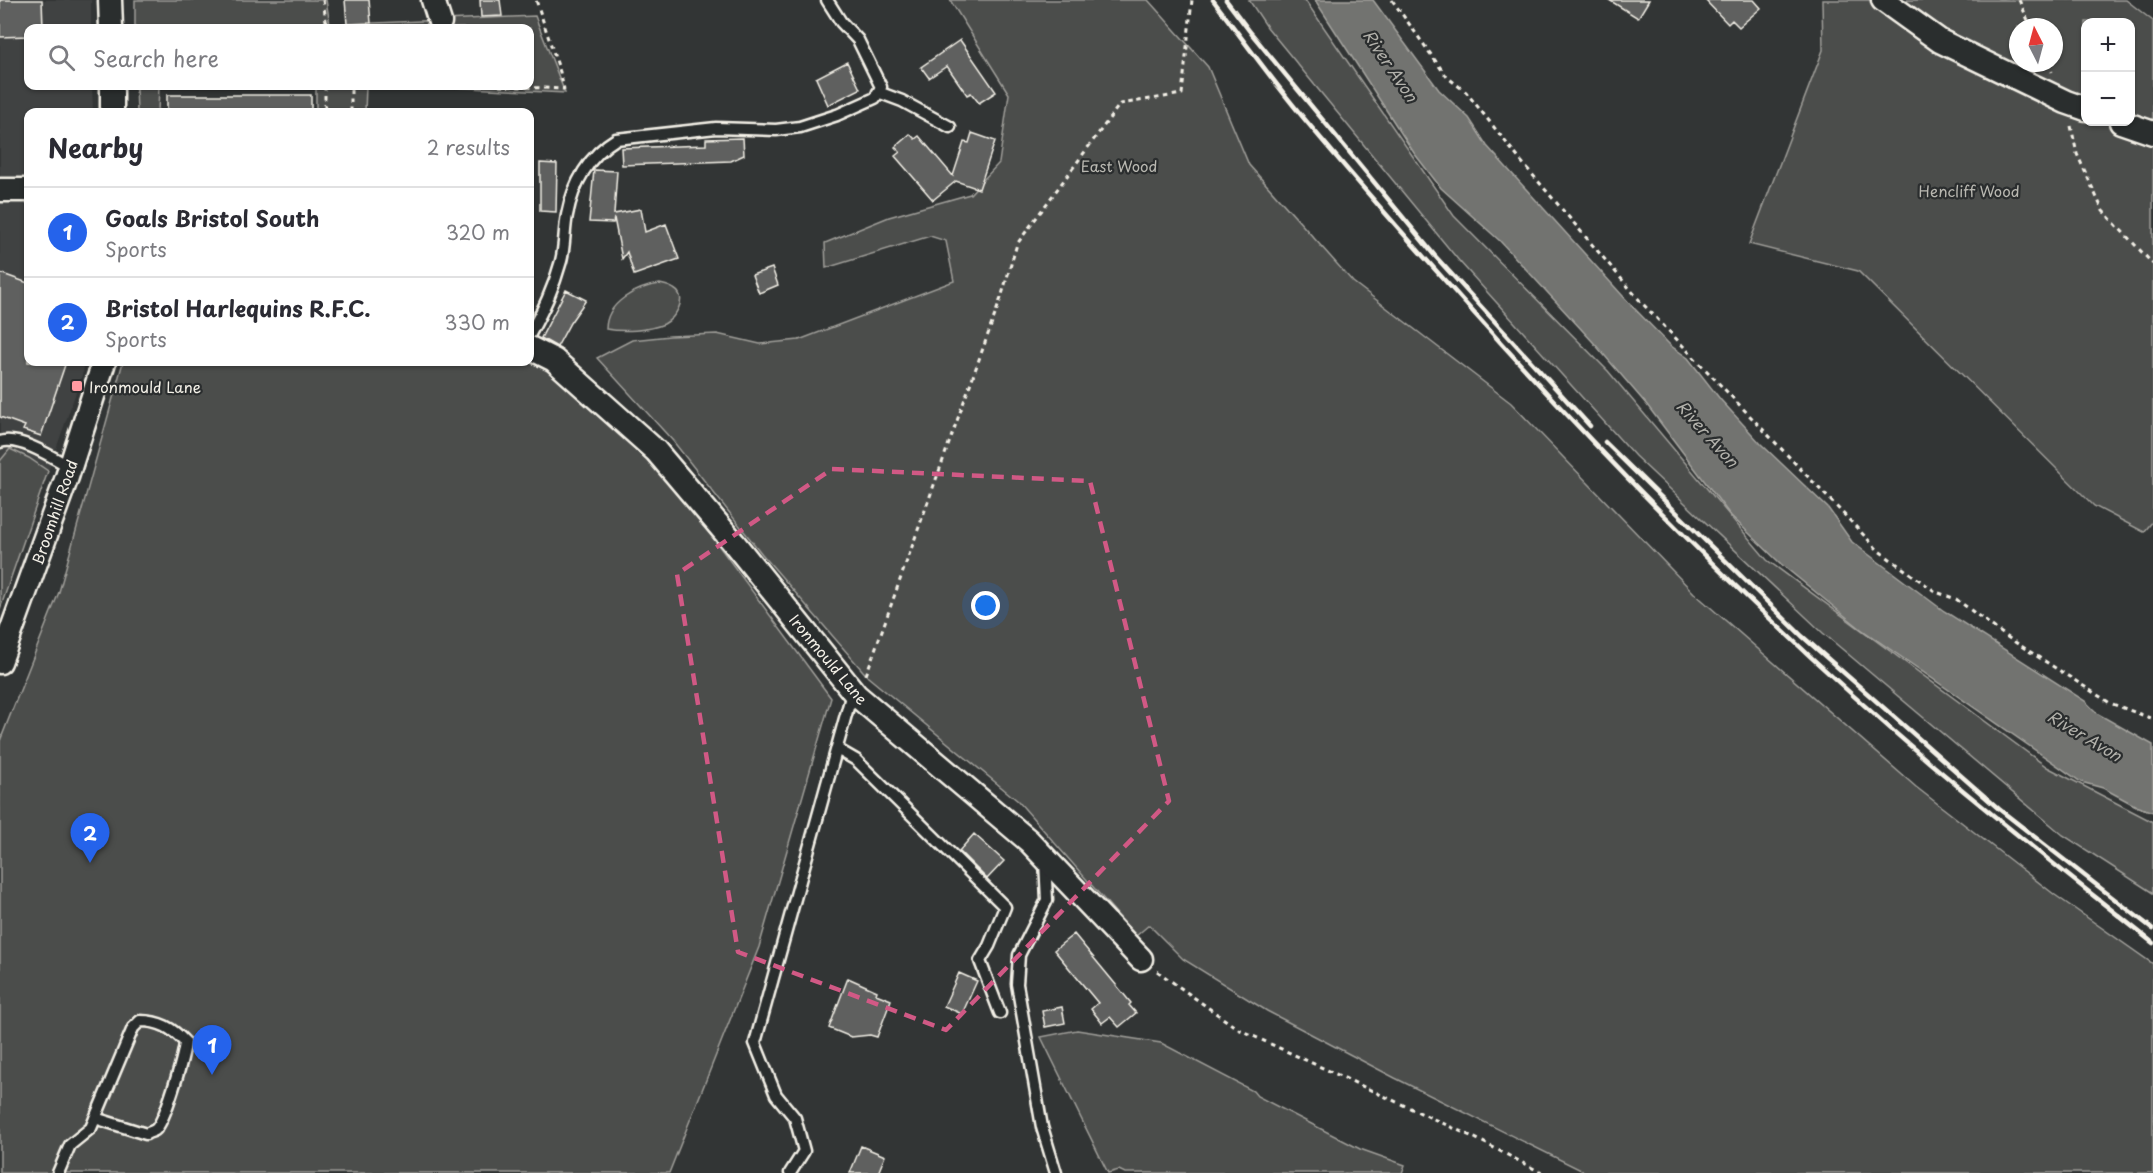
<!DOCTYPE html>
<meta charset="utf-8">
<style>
:root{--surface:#fff;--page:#f2f2f3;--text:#2b2b33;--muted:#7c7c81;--line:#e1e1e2;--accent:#2563eb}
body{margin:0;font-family:"Playpen Sans",sans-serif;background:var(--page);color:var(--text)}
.controls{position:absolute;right:18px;top:18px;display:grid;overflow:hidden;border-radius:12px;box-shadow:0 2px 4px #0004}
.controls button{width:54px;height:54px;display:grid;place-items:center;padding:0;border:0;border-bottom:2px solid var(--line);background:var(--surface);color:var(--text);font:30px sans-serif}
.compass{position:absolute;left:2009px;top:18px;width:54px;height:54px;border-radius:50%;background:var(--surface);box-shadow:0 2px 4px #0004;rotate:354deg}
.you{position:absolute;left:986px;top:606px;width:21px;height:21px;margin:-15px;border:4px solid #fff;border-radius:50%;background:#1a73e8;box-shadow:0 0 0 9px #1a73e833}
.badge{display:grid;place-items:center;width:39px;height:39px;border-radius:50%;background:var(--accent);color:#fff;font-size:20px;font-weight:700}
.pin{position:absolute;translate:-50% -50px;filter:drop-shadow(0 2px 3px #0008)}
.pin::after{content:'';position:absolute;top:32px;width:21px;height:18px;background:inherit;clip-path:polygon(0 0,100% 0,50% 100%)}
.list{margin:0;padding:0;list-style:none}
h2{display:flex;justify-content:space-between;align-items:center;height:78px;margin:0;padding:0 24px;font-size:26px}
h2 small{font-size:20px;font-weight:400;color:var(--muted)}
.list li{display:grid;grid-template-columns:39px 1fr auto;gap:18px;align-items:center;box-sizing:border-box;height:90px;padding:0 24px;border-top:2px solid var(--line)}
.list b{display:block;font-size:22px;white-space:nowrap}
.list p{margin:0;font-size:20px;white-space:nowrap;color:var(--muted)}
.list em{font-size:20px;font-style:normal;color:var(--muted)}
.icon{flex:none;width:33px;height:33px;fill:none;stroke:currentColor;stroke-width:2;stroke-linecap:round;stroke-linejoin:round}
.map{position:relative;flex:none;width:2153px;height:1173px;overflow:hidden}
.search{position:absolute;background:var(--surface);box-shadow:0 2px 4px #0004;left:24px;top:24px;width:510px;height:66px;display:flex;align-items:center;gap:15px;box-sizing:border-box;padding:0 21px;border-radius:12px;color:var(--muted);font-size:22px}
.panel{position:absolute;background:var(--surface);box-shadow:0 2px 4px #0004;left:24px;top:108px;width:510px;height:258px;border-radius:12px}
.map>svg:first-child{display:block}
.built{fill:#404242}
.green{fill:#4b4d4c;stroke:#a09f9a;stroke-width:1.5;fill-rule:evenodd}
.water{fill:#727370;stroke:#a6a5a0;stroke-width:1.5}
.building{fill:#5f605f;stroke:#f4f1e8;stroke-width:1.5}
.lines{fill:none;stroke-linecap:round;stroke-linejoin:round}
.lane-casing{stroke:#f4f1e8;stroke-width:15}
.street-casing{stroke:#f4f1e8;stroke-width:27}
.path{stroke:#f4f1e8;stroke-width:3;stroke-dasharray:4.5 4.5;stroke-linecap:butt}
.lane{stroke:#2a2d2e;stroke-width:10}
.street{stroke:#2a2d2e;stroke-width:22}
.rail{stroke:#f4f1e8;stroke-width:4.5}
.marked{fill:none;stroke:#d15985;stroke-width:4.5;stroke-dasharray:12 8;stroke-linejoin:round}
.poi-dot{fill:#ff9aa2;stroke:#2a2d2e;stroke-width:2}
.labels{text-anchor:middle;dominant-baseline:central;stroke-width:4.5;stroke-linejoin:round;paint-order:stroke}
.park-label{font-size:15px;fill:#b9b8b1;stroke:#2a2d2e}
.poi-label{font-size:15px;fill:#f4f1e8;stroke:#2a2d2e;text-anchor:start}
.street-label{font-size:15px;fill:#f4f1e8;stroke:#2a2d2e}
.water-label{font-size:16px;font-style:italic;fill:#b3b2ac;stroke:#2a2d2e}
</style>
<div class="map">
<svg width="2153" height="1173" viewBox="0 0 2153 1173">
<rect width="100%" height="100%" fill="#323535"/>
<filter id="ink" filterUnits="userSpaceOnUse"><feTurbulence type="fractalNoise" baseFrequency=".0167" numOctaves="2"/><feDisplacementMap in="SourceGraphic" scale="12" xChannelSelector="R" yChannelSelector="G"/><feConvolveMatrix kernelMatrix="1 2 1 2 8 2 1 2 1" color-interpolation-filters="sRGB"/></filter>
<g filter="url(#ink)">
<!-- built -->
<path class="built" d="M0 0H91V28H28V86H92L93 112H28V362H85L83 372 0 609Z"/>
<!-- green -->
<path class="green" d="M135 0H326L330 25 535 16 565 93 432 86H530V28H135Z
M950 0H1148L1208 67 1249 165 1353 282 1511 403 1694 593 1916 787 2055 895 2153 964V1173H1587L1395 1078 1267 1011 1183 959 1149 925 1136 936 1018 801 868 677 762 554 673 441 597 358 632 340 670 336 717 334 760 344 799 340 954 281 946 241 930 236 826 268 825 243 889 217 970 194 999 163 1009 94Z
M1249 0H1305L1454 216 1608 371 1767 560 2047 767 2153 822V893L2063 835 1823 633 1635 456 1460 262 1267 27Z
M1822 0H2126L2153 21V521L2144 532 2094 506 1858 271 1749 244 1823 50ZM2086 22H2130V122H2086ZM2018 27H2054V63H2018Z
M136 86H159L158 112H137Z
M316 86H366L365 112H316Z
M660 284C664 285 670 286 674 289 689 298 675 318 664 324 648 331 623 332 606 329 606 302 637 287 660 284Z
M530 356 552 367 654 458 831 698 759 947 669 1173H0V741L59 592 123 362H530Z
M10 449 29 458 48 471 0 609V461Z
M1077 1030 1161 1043 1253 1091 1257 1096 1360 1149 1405 1165 1402 1173H1125L1119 1170 1108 1173 1041 1037Z"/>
<!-- water -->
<path class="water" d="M1315 0H1373L1439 90 1469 118 1487 146 1632 306 1671 346 1688 358 1720 399 1761 444 1828 508 1852 542 1944 611 2085 701 2098 714 2153 745V812L2138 807 2103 788 2081 782 1861 629 1781 564 1730 515 1647 405 1593 342 1500 241 1441 188 1414 153Z"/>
<!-- building -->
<path class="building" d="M0 0H42L43 28H28V36L0 37Z
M345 0H369L371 23 347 24Z
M480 0H500L502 16 481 17Z
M1609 0H1649L1638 18Z
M1705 0H1754L1761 8 1739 27 1732 20 1728 24Z
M960 40 996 92 979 103 971 93 967 95 947 66 929 78 921 67Z
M847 62 860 89 828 105 816 78Z
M167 95H311V112H167Z
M972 133 995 141 979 189 956 181 933 200 895 156 900 152 895 147 910 134 915 139 919 136 953 176 964 142 969 143Z
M743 138 744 155 731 161 622 165 621 148 706 145V139Z
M540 163 557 164 556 212 540 211Z
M594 170 617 171 614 214 641 209 645 232 666 224 679 259 634 275 627 252 622 259 614 218 613 223 589 222Z
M772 268 778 285 759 293 752 275Z
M0 273 28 283V362H66L41 436 23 430 25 426 0 417Z
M566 290 586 300 570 323 557 347 541 338Z
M974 834 1004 861 987 879 959 851Z
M1074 934 1131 1003 1129 1005 1136 1013 1119 1027 1110 1017 1102 1023 1091 1009 1098 1003 1054 950Z
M959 973 977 981 962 1014 944 1006Z
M848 978 877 991 876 994 891 1000 877 1037 870 1035 851 1037 829 1028Z
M1062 1007 1065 1023 1045 1027 1042 1011Z
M861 1146 885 1156 878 1173H850Z"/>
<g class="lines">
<defs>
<path id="lane" d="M878 92 902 101 950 127
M530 334C544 308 553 290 561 261 565 246 564 230 567 215 573 184 589 155 616 139L716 128 776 130 800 127 837 115 875 98 881 87 858 40 841 22 827 0
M0 442C18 435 54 458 70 467
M837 749 856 760 1005 907 989 946 980 961 1000 1013
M1045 861 1047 900 1019 955 1017 984 1042 1127 1056 1173
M58 1173 70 1145 91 1128 133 1028 140 1021C160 1021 172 1028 185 1042 184 1056 165 1122 155 1130 152 1132 149 1132 146 1134L95 1118
M790 1173 804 1151 795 1118 776 1095 755 1043 852 693"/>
<path id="street" d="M110 0 111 28
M433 0 440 22
M1883 0 1940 41 2066 102 2086 109
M112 86V112
M2121 122 2153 133
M0 190H28
M530 348 554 360 656 451 734 543 856 695 1029 841 1141 959
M0 662 67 477 104 362"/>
</defs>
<!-- lane casing -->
<use href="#lane" class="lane-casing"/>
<!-- street casing -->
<use href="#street" class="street-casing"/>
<!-- path -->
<path class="path" d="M323 0 327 28
M1392 0 1447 77 1466 92 1520 160 1642 303 1879 551 1936 592 1956 599 2004 635 2110 703 2153 719
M2019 0 2031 27
M2048 63 2052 72
M325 86V112
M499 86 564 89 560 72 536 0
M351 112V86
M2071 126 2077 154 2103 211 2153 264
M866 675 1001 298 1017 244 1120 104 1182 94 1192 0
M1157 971 1238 1029 1475 1138 1542 1173"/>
<!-- lane -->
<use href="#lane" class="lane"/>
<!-- street -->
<use href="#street" class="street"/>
<!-- rail -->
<path class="rail" d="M1213 0C1244 41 1274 83 1307 122 1359 184 1412 244 1466 304 1610 466 1764 621 1929 762 2002 824 2078 883 2153 943
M1226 0 1251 33 1435 256 1590 426
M1605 442 1802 636 1999 809 2153 929"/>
</g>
</g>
<!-- marked area -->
<path class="marked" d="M832 469 1090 481 1169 801 946 1030 738 952 677 574Z"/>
<!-- markers -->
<rect class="poi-dot" x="71" y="380" width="12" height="12" rx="3"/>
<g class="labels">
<!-- park labels -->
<g class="park-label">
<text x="1119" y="165">East Wood</text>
<text x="1969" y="190">Hencliff Wood</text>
</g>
<!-- poi labels -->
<g class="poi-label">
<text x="89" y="386">Ironmould Lane</text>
</g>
<!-- street labels -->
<g class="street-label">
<text transform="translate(54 512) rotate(-71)">Broomhill Road</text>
<text transform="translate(829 659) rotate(50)">Ironmould Lane</text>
</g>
<!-- water labels -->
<g class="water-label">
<text transform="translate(1391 65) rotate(56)">River Avon</text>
<text transform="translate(1708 433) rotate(48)">River Avon</text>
<text transform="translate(2085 735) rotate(31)">River Avon</text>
</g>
</g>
</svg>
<div class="controls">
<button>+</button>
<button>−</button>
</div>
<svg class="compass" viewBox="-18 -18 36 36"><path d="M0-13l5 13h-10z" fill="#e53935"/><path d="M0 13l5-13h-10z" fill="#7c7c81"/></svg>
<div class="you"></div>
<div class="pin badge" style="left:212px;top:1075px">1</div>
<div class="pin badge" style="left:90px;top:863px">2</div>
<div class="search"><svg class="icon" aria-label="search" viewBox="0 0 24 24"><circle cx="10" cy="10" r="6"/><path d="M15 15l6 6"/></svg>Search here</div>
<section class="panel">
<h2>Nearby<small>2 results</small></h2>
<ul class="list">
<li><span class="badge">1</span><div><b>Goals Bristol South</b><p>Sports</p></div><em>320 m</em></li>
<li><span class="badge">2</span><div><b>Bristol Harlequins R.F.C.</b><p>Sports</p></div><em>330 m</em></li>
</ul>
</section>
</div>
